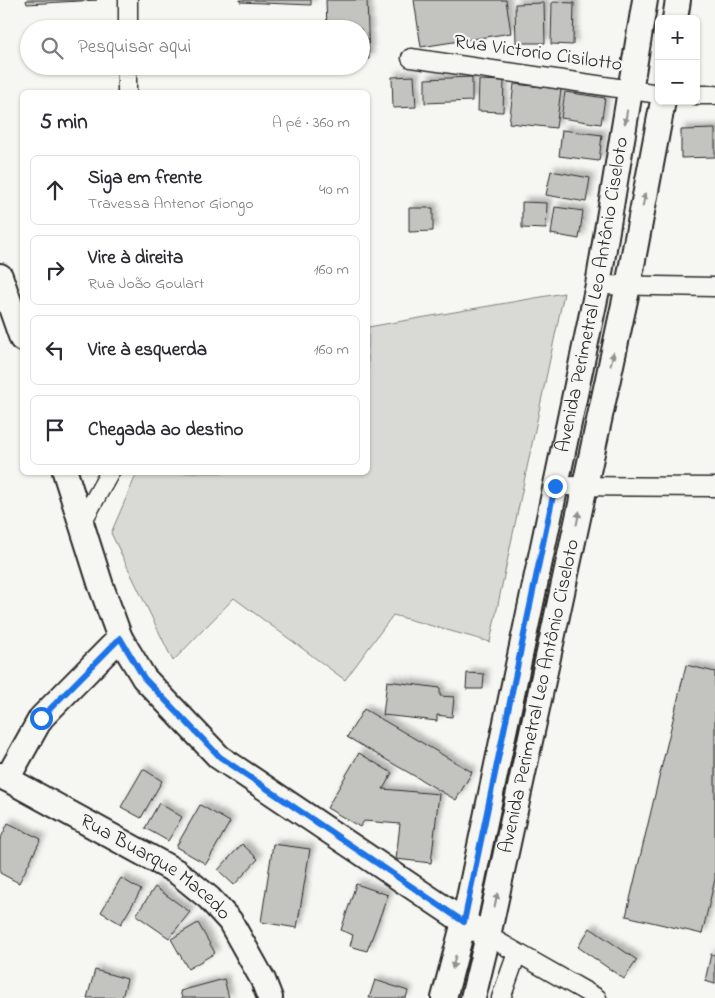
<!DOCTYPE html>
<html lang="pt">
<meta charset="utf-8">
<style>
:root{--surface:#fff;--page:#f7f7f7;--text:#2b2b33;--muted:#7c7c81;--line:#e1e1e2}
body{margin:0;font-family:"Indie Flower",sans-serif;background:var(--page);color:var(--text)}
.controls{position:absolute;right:15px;top:15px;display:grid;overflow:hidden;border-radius:8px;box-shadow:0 1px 4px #0004}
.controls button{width:45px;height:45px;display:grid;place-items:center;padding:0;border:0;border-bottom:1px solid var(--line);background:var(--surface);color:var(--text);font:25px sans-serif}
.stop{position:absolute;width:15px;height:15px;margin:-11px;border:4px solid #1a73e8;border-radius:50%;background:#fff}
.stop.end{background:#1a73e8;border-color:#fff;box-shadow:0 1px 5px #0008}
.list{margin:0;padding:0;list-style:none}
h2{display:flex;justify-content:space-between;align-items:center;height:65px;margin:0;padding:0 20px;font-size:21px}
h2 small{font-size:16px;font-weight:400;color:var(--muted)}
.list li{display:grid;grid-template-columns:32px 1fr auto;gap:15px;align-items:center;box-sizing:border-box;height:70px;margin:0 10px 10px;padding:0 10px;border:1px solid var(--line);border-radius:8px}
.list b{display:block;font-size:19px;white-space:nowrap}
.list p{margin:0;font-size:16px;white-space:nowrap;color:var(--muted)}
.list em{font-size:16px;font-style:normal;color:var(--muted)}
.icon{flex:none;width:28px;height:28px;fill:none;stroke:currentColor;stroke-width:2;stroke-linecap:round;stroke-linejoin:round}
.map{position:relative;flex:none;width:715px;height:998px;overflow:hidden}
.search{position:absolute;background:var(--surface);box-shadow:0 1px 4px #0004;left:20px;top:20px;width:350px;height:55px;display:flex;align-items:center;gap:12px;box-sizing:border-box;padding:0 18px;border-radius:28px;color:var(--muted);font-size:19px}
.panel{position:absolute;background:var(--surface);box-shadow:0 1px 4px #0004;left:20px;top:90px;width:350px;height:385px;border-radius:8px}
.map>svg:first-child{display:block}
.green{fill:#d9d9d5;stroke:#828280}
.building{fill:#c3c3c0;stroke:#2b2b2b;filter:url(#shadow)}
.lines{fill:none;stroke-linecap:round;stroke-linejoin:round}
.street-casing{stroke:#2b2b2b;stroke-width:21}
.secondary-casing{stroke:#2b2b2b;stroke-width:28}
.street{stroke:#f6f6f2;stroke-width:18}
.secondary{stroke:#f6f6f2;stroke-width:24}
.oneway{fill:#90908e}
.route{stroke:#1a73e8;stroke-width:6}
.labels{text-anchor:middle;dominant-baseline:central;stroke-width:4.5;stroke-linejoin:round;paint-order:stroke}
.street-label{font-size:20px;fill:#2b2b2b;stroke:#f6f6f2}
</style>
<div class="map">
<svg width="715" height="998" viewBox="0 0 715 998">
<defs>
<filter id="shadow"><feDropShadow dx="4.5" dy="-4.5" stdDeviation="2.5" flood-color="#0004"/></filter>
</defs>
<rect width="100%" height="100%" fill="#f6f6f2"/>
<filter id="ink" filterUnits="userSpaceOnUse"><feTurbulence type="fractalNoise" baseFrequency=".02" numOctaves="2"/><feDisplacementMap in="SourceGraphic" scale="10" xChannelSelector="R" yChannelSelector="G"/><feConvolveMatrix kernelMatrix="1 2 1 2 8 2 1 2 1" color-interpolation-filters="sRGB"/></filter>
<g filter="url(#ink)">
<!-- green -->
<path class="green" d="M564 293 490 642 393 615 345 680 234 598 173 661 111 533 137 473 368 472V327Z"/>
<!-- building -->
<path class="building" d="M26 0H97L27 4Z
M240 0H311V5L240 2Z
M326 0H367L369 59H361V29H327Z
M414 0H506L511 33 421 47Z
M552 2 574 3 573 45 551 44Z
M544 3 545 43H516L515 4Z
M414 76 416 107 393 108 392 77Z
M472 77V101L425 103V79Z
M479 80 504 81 503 112 478 111Z
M514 84 561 89 556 128 509 123Z
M565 92 605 98 601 124 561 118Z
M715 129V157L681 158V130Z
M562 130 602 135 599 161 559 156Z
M551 171 590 178 586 202 546 195Z
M522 202 547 203 546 229 522 228Z
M555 207 583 211 579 239 551 234Z
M409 208H433V231L409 232Z
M686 665 715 672V879L702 934 626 916Z
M467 673 484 674 483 689H466Z
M387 681 440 688V696L454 697 452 717 437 715V721L383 715Z
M364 709 472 772 456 800 347 737Z
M359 753 392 773 383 789 439 794 431 863 396 859 400 824 364 821 360 827 327 808Z
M143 769 162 781 141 818 121 807Z
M159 803 182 817 168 841 145 828Z
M200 805 230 822 206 864 176 847Z
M8 823 41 839 19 883 0 873V840Z
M242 844 258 859 234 885 218 870Z
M273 844 310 849 297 928 261 922Z
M121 878 141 890 121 924 101 912Z
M356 884 388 895 367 951 350 946 353 935 341 930Z
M155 887 190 912 169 938 136 915Z
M198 923 215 953 188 969 171 939Z
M590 928 637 960 624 979 578 947Z
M711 954 715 955V984L705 981Z
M95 970 127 979 122 998H87Z
M224 979 229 998H182L180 991Z
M375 980 408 991 406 998H369Z"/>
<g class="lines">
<defs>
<path id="street" d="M128 29V0
M411 58 659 94
M127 92V66
M696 95H715
M598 285 715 287
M555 486 715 487
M81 524 110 472
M488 936 597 998
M501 998 517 953"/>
<g id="secondary">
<path d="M675 19 678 0"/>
<path d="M0 276 22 339"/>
<path d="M65 472 101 586 120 638 144 678 219 757 475 929"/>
<path id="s1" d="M0 775 177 872 209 898 230 921 263 980 270 998"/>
<path d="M7 779 41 718 120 638"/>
<path id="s2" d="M444 998 464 922 598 285 645 0"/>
<path id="s3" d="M473 998 488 936 628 286 663 101"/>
</g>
</defs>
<!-- street casing -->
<use href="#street" class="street-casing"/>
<!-- secondary casing -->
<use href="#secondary" class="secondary-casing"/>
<!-- street -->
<use href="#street" class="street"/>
<!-- secondary -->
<use href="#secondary" class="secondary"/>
</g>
<!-- one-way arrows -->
<defs><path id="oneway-solid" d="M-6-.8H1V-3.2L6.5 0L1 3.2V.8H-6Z" transform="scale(1.25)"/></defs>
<g class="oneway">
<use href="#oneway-solid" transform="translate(626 117) rotate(100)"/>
<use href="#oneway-solid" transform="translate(644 200) rotate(-79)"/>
<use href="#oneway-solid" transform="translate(612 359) rotate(-78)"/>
<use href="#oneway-solid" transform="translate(578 518) rotate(-78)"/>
<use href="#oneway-solid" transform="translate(496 900) rotate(-78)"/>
<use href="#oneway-solid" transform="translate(454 962) rotate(104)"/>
</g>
</g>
<g class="lines" filter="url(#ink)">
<!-- route -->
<path class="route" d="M41 718 120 638 144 678 220 757 464 922 555 486"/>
</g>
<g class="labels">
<!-- street labels -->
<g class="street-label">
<text transform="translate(538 54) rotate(8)">Rua Victorio Cisilotto</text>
<text stroke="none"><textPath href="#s2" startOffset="719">Avenida Perimetral Leo Antônio Ciseloto</textPath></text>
<text stroke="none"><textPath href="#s3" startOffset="309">Avenida Perimetral Leo Antônio Ciseloto</textPath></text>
<text stroke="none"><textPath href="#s1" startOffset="181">Rua Buarque Macedo</textPath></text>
</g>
</g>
</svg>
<div class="controls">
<button>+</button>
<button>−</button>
</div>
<div class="stop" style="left:41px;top:718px"></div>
<div class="stop end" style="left:555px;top:486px"></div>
<div class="search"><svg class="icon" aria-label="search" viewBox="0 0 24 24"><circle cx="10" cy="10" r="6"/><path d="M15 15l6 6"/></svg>Pesquisar aqui</div>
<section class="panel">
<h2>5 min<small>A pé · 360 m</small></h2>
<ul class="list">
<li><svg class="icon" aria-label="ahead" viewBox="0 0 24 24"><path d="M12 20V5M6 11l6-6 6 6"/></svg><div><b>Siga em frente</b><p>Travessa Antenor Giongo</p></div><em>40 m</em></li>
<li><svg class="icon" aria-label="right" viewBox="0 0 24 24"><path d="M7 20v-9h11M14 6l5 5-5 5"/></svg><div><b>Vire à direita</b><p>Rua João Goulart</p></div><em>160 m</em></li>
<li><svg class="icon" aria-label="left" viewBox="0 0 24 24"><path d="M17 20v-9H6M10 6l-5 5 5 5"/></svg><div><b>Vire à esquerda</b></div><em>160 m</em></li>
<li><svg class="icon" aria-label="arrive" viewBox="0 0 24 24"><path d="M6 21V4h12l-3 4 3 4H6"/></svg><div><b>Chegada ao destino</b></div></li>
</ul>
</section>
</div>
